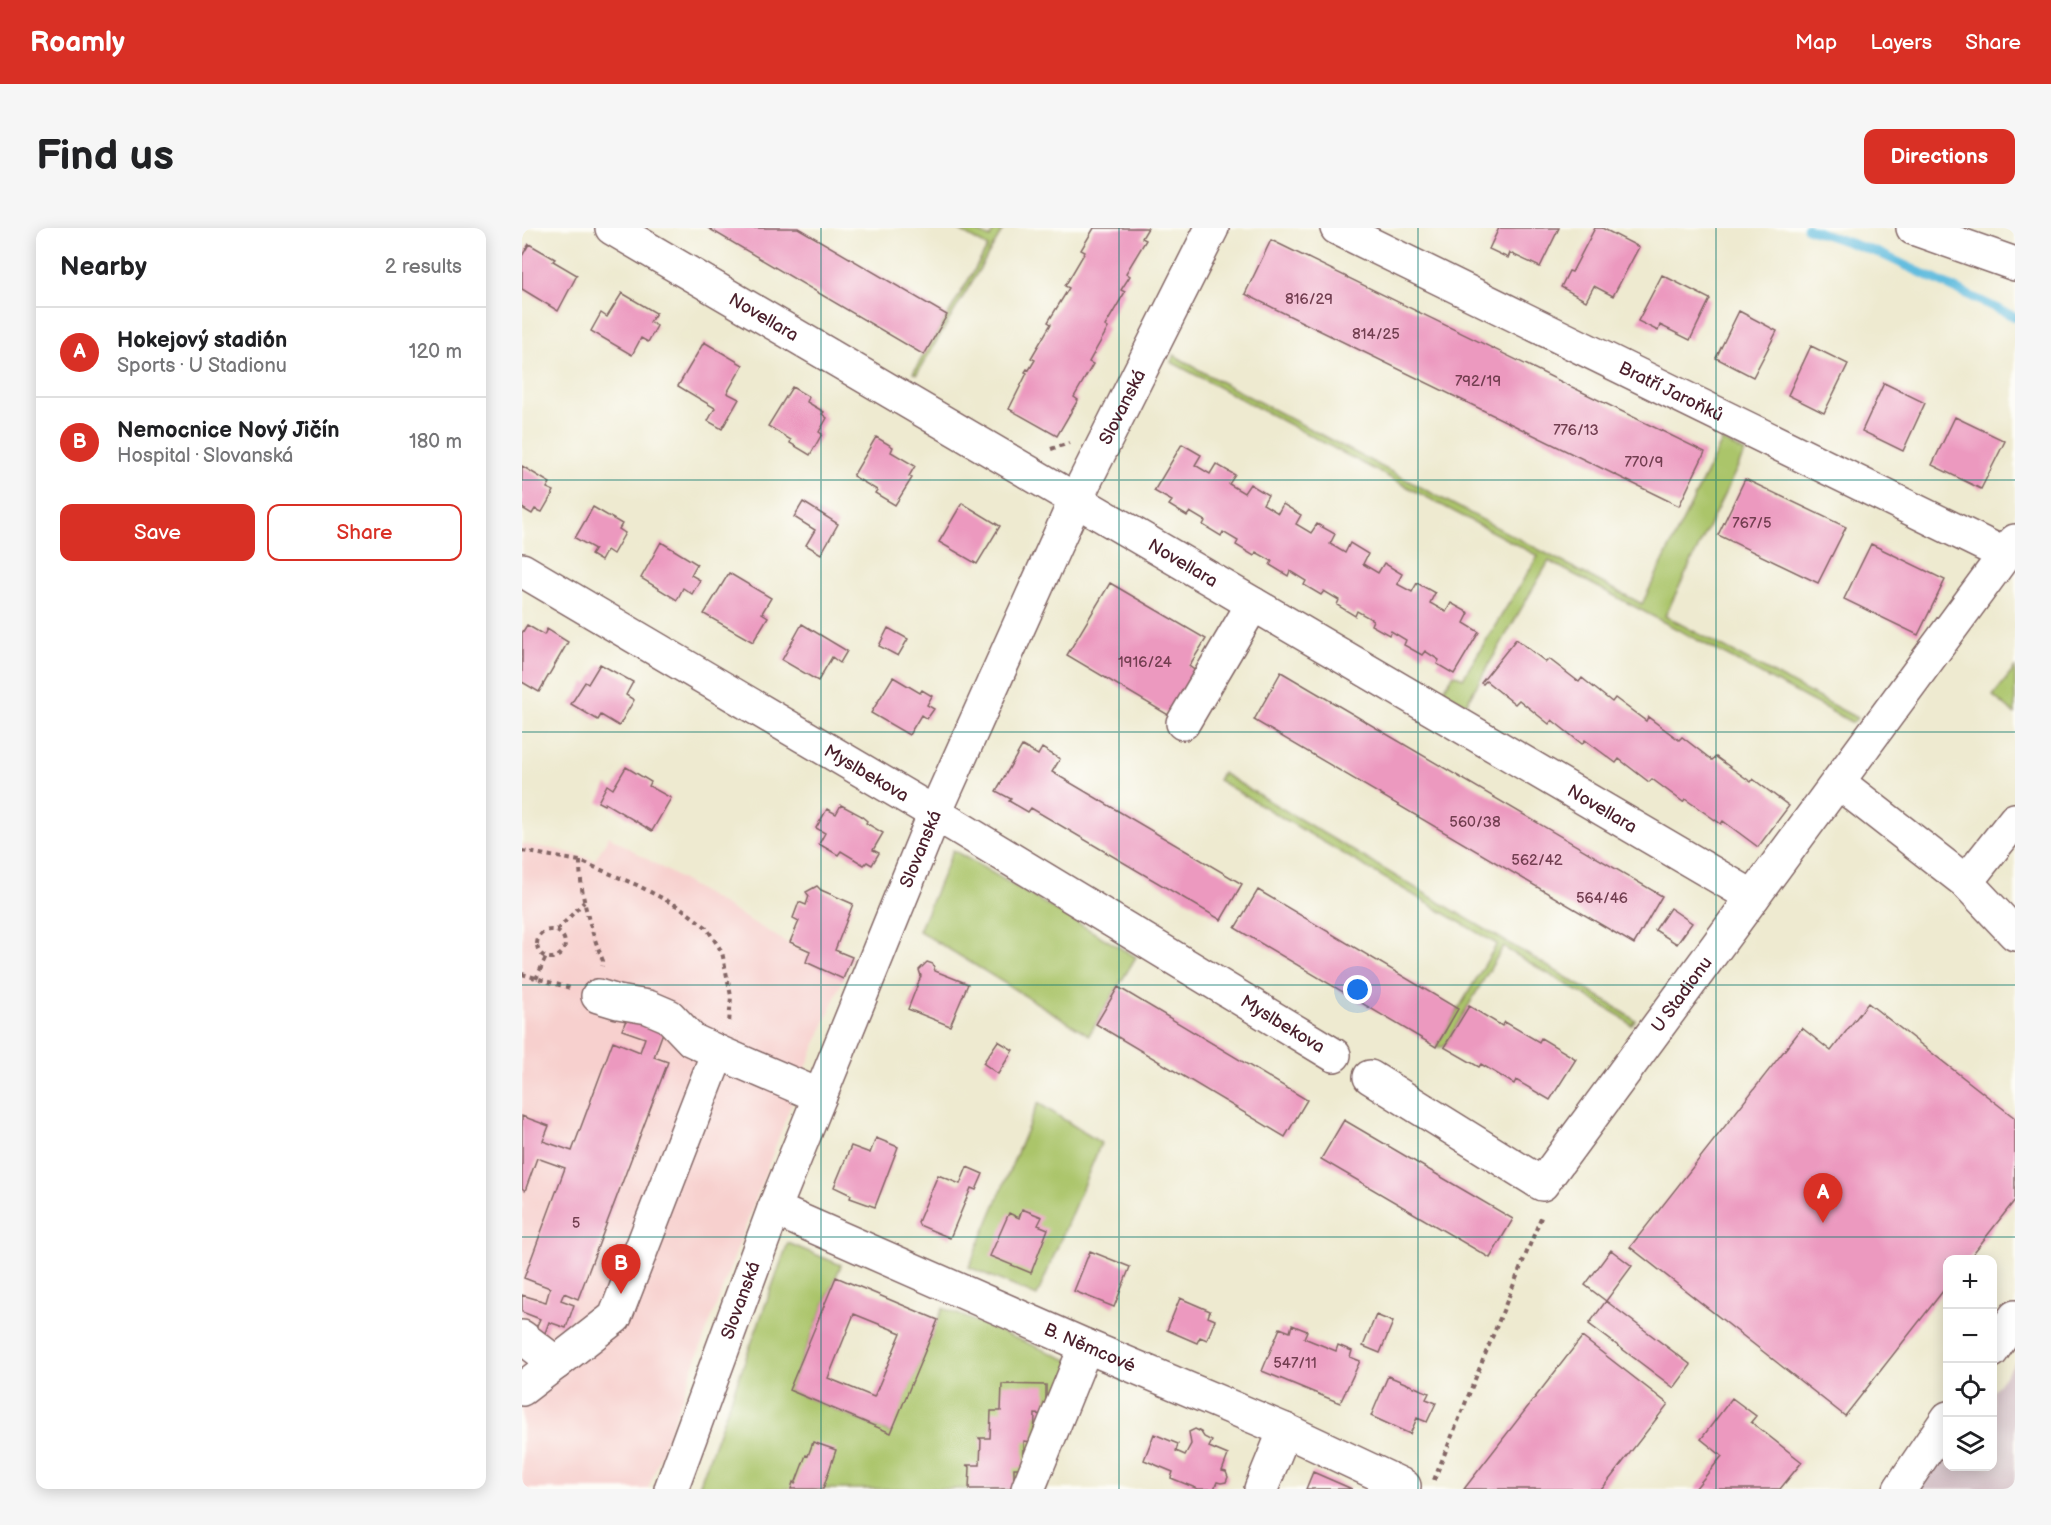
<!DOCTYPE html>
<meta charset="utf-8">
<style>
:root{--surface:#fff;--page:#f6f6f6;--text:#202124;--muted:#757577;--line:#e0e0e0;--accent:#d93025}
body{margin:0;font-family:"Balsamiq Sans",sans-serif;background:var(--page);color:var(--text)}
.controls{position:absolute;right:18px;bottom:18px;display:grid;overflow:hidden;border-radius:12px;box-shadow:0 3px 15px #0003}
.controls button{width:54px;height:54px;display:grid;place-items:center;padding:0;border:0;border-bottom:2px solid var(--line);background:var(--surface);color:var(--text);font:30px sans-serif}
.you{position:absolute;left:836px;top:762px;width:21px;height:21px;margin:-15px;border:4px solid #fff;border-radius:50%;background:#1a73e8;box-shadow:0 0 0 9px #1a73e833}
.badge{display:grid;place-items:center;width:39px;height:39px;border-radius:50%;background:var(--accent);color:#fff;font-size:20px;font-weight:700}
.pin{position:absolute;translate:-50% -50px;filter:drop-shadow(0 2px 3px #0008)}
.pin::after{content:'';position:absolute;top:32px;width:21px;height:18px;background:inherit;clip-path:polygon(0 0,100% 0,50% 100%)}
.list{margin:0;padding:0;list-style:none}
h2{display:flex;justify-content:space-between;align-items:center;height:78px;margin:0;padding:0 24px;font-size:26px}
h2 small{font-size:20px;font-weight:400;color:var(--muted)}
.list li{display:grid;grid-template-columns:39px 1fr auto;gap:18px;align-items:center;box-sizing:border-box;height:90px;padding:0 24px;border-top:2px solid var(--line)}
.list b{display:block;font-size:22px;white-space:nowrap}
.list p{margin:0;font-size:20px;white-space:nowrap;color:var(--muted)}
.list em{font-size:20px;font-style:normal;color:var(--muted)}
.actions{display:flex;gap:12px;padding:18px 24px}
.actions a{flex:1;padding:14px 0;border:2px solid var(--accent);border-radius:12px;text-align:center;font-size:21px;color:var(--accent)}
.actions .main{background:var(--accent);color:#fff}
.icon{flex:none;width:33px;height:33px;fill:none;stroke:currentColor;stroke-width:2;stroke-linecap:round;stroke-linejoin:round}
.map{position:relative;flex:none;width:1493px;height:1261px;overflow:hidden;border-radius:12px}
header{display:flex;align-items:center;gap:36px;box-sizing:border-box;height:84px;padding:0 30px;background:var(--accent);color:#fff}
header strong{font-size:28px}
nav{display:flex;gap:33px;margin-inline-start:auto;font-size:21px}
.intro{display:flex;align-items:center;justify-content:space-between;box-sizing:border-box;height:144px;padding:0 36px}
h1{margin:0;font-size:42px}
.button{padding:15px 27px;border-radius:12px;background:var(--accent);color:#fff;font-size:21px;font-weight:700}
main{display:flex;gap:36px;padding:0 36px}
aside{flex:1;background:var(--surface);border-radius:12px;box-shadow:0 3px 15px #0003}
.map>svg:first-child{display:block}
.built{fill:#f7d0ce}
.industrial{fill:#d2bec4}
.green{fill:#abc56b;stroke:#7a724b;stroke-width:1.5}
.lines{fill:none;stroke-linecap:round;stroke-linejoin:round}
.stream{stroke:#60bcde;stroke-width:9}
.building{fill:#ec99bf;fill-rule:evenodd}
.minor-casing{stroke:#836665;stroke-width:36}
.path{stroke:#836665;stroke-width:4;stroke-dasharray:4.5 4.5;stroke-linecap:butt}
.minor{stroke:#fff;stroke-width:33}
.grid{fill:none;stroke:#0f766e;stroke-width:1.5;stroke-opacity:0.55}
.labels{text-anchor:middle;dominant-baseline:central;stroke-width:4.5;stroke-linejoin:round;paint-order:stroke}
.number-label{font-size:15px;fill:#723e50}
.street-label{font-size:18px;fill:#4a1f2b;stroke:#fdfcf7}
</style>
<header>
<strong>Roamly</strong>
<nav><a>Map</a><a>Layers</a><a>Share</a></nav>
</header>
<div class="intro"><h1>Find us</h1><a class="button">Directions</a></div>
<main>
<aside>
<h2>Nearby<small>2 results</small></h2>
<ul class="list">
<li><span class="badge">A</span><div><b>Hokejový stadión</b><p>Sports · U Stadionu</p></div><em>120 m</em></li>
<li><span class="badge">B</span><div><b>Nemocnice Nový Jičín</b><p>Hospital · Slovanská</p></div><em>180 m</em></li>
</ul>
<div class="actions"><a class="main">Save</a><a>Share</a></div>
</aside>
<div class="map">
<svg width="1493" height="1261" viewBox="0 0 1493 1261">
<rect width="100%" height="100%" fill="#fdfcf7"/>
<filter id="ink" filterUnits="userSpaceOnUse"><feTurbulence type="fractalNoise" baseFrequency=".0167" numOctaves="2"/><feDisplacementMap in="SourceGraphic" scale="12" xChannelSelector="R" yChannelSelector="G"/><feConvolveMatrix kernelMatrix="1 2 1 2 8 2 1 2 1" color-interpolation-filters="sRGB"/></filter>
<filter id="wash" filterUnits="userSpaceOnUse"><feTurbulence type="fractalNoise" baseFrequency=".008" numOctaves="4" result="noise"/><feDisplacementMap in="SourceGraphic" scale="24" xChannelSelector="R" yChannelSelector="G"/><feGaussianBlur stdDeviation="1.35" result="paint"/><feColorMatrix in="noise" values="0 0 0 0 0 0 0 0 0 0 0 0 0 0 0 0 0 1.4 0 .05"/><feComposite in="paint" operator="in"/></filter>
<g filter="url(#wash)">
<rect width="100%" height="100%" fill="#eeead0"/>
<!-- built -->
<path class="built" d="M87 608 287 728 284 734 321 751 271 871 126 1261H0V616L38 622 73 632Z"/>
<!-- industrial -->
<path class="industrial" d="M1493 1134V1261H1394L1425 1221 1426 1238H1470L1471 1163Z"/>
<!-- green -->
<path class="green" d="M433 0H449L468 10 473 0H482L395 146 391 145 466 19Z
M652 127 684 146 1120 376 1200 213 1223 224 1143 388 1335 490 1331 495 1027 333 944 476 921 463 932 446 941 450 1016 328 649 134Z
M1493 440V486L1471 468Z
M700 545 1079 770 1113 792 1109 797 1098 788 981 719 922 819H914L975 716 696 552Z
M431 622 614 729 567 807 397 703Z
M516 875 579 915 515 1068 447 1039Z
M266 1015 319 1037 267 1162 368 1205 421 1080 570 1142 522 1261H176Z"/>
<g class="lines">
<!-- stream -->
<path class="stream" d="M1285 0 1357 25 1493 89"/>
</g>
<g id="blocks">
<!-- building -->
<path class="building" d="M186 0H276L425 87 402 127Z
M572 0H626L620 10 624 12 604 45 608 48 599 62 603 64 583 98 586 100 567 134 571 136 552 169 556 172 535 208 487 181 505 145 503 144 505 141 507 142 513 132 509 130 529 96 526 94 547 60 543 58 563 24 559 22Z
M977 0H1037L1018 39 988 25 986 30 967 21Z
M1073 0H1080L1117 19 1091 68 1072 58 1064 73 1039 59 1047 43 1050 44Z
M749 12 1183 224 1157 278 723 66Z
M7 16 33 31 31 33 55 47 36 83 0 61V28Z
M1140 47 1188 71 1168 112 1138 97 1136 103 1116 93Z
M100 65 134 85 128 94 135 98 126 114 119 110 110 127 69 103 79 85 85 89Z
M1217 83 1255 103 1231 149 1194 130Z
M182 114 221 137 205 165 217 171 200 201 186 193 193 180 156 158Z
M1289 118 1326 136 1302 185 1266 167Z
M1362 155 1403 175 1381 223 1340 203Z
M270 159 287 169 285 174 302 184 300 186 305 190 297 204 300 206 288 227 268 215 269 212 246 198Z
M1433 189 1483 213 1459 261 1410 237Z
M354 209 371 219 369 224 393 238 387 248 390 250 373 277 353 265 355 262 331 248Z
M660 216 679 227 673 237 688 246 694 236 713 247 707 256 722 265 728 256 746 267 741 276 756 285 761 276 779 287 774 296 789 305 795 296 813 306 808 316 823 325 828 315 846 326 841 336 856 345 862 335 880 346 875 356 890 364 895 355 913 365 908 375 924 384 929 375 947 385 942 395 957 404 932 446 915 436 917 432 903 423 900 427 882 417 884 412 869 403 867 407 849 397 851 392 835 383 833 388 815 377 817 372 802 363 799 367 782 357 784 353 768 343 766 348 748 337 750 333 734 324 732 328 714 317 716 313 701 304 699 308 681 297 683 293 668 284 665 288 647 277 650 273 632 263Z
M0 238 28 255 25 260 32 263 20 284 13 281 10 286 0 280Z
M1223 251 1324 299 1296 355 1196 307Z
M281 274 316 296 299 326 284 317 293 302 272 289Z
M440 275 478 298 455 336 417 314Z
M71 279 100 296 97 301 103 305 91 326 85 322 79 333 69 327 73 321 53 310Z
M139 314 175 336 169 347 178 352 170 366 161 360 155 372 119 350Z
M1349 316 1423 352 1396 407 1322 371Z
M207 345 249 370 240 385 246 389 231 414 182 386Z
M588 355 684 411 667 438 679 447 653 491 545 427Z
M280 396 325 423 318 435 310 429 296 453 260 432Z
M5 397 22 407 25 401 46 414 17 464 0 454V405Z
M366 400 386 411 376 428 357 418Z
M994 411 1024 434 1027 431 1057 454 1060 450 1090 474 1093 470 1124 493 1126 489 1157 512 1160 509 1190 532 1194 529 1229 554 1231 551 1267 578 1236 619 1201 593 1199 596 1163 571 1161 574 1130 551 1127 554 1097 531 1094 535 1063 512 1060 516 1030 492 1027 496 997 472 993 476 964 453 961 456 959 455Z
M78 436 111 454 104 467 112 472 97 498 79 487 76 492 49 476 63 454 66 456Z
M759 444 1140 668 1112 716 732 492Z
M371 449 398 465 400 462 410 468 405 477 412 481 405 491 399 487 387 507 349 485Z
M500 518 516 527 520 520 538 531 530 544 720 656 699 692 509 580 506 584 487 573 489 571 474 563Z
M104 539 129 554 127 558 149 570 130 603 83 575 82 577 76 574 85 557 91 561Z
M319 577 338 587 345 593 344 595 361 605 351 622 357 625 350 637 345 634 342 637 319 623 316 627 297 616 303 605 294 600 305 581 314 586Z
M295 658 299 662 331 676 313 722 330 729 321 751 284 734 288 723 268 714 277 693 271 690 277 674 284 677 287 668 284 664Z
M736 662 936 781 914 819 713 700Z
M1148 680 1170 695 1155 716 1133 702Z
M405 734 411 736 413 743 446 756 428 798 386 781 399 748 397 742Z
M596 759 785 872 763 909 574 796Z
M1346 775 1493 890V972L1446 1032H1425V1058L1323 1188 1108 1019 1280 800 1309 823Z
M947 778 980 798 983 794 1017 814 1019 810 1054 831 1028 872 994 852 992 856 959 836 957 839 922 819Z
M106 787 143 799 132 829 146 834 56 1071 42 1065 39 1072 52 1077 44 1100 27 1094 23 1105 13 1102 18 1091 0 1084V1067L24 1074 28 1060 2 1050 43 940 15 930 3 963 0 960V888L27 898 21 913 50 923 91 813 118 824 123 810 100 802Z
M476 813 491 822 476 846 461 835Z
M822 892 991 991 968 1030 799 931Z
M354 910 376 919 353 979 328 970 329 967 312 959 329 918 348 925Z
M445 939 461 946 454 962 449 960 428 1010 397 997 396 994 416 947 438 956Z
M500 981 520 989 516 997 526 1001 509 1045 468 1028 487 985 497 990Z
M1089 1022 1110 1038 1084 1073 1063 1057Z
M568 1023 608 1039 592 1079 552 1063Z
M314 1049 416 1092 369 1205 267 1162ZM332 1086 379 1105 352 1169 306 1150Z
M658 1070 688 1083 686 1089 693 1092 685 1112 678 1109 675 1115 645 1102Z
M1084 1073 1169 1137 1152 1160 1067 1096Z
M854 1087 871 1094 858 1125 841 1118Z
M770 1097 785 1103 782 1110 814 1123 816 1117 830 1123 828 1129 838 1133 818 1175 740 1143 758 1100 768 1104Z
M1060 1109 1146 1176 1080 1261H942Z
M866 1148 907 1165 904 1171 914 1175 905 1194 895 1190 888 1206 849 1188Z
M480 1156 524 1157V1187L513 1186 512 1214 502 1213V1240H492V1261H447L448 1239 444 1237H458L459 1212 457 1210H468L469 1183H479Z
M1210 1170 1234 1188 1229 1194 1280 1234 1258 1261H1173L1200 1228 1179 1211Z
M673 1201 679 1204 682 1209 690 1213 687 1219 706 1227 700 1243 704 1244 706 1249 704 1254 699 1255 695 1254 692 1261H676L649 1250 651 1244 622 1232 632 1206 656 1216 654 1223 663 1227 669 1216 667 1204Z
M291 1214 314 1222 301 1261H269L271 1254 273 1256 284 1227 286 1228Z
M791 1244 830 1261H784Z"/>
</g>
</g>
<g filter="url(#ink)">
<use href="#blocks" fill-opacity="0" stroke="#836665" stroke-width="1.5"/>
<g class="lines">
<defs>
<g id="minor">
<path id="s1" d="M90 0 1231 669"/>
<path id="s2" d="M815 0 1484 327"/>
<path d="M1391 0 1493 36"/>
<path id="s3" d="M0 342 436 599 812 827"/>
<path d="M661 495 731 376"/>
<path d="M1316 554 1444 654 1493 706"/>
<path d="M1444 654 1493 592"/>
<path d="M196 824 298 868"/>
<path id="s4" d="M848 849 1020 956 1493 313"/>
<path id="s5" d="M252 981 564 1118 763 1202 882 1258"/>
<path d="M0 1109 34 1135 93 1089 196 824 170 812 147 788 126 779 96 774 76 768"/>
<path d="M1470 1123 1493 1089"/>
<path d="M0 1161 34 1135"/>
<path id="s6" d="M149 1261 252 981 413 585 554 271 690 0"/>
<path d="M506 1261 564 1118"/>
<path d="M739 1261 763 1202"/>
<path d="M1378 1261 1426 1190"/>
</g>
</defs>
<!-- minor casing -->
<use href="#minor" class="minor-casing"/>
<!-- path -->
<path class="path" d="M529 221 547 215
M0 623 58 633 115 657 159 680 184 699 200 724 209 768 207 796
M58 633C58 668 68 700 81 733L80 738
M15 716a14 14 0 1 1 28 0a14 14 0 1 1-28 0Z
M35 702 62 674
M0 746 48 760
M14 751 24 729
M912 1252 1020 987"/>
<!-- minor -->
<use href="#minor" class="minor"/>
</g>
</g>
<!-- grid -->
<path class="grid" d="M299 0V1261M597 0V1261M896 0V1261M1194 0V1261M0 252H1493M0 504H1493M0 757H1493M0 1009H1493"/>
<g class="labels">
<!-- number labels -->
<g class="number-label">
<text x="787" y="71">816/29</text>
<text x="854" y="106">814/25</text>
<text x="956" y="153">792/19</text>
<text x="1054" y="202">776/13</text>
<text x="1122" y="234">770/9</text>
<text x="1230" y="295">767/5</text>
<text x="623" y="434">1916/24</text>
<text x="953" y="594">560/38</text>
<text x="1015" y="632">562/42</text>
<text x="1080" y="670">564/46</text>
<text x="54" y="995">5</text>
<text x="773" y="1135">547/11</text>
</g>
<!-- street labels -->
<g class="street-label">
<text stroke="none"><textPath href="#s1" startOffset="176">Novellara</textPath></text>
<text stroke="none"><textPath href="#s2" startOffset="372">Bratří Jaroňků</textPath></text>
<text stroke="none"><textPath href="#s6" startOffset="1173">Slovanská</textPath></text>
<text stroke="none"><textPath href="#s1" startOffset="662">Novellara</textPath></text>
<text stroke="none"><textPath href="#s3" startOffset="400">Myslbekova</textPath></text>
<text stroke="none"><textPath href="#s1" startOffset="1148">Novellara</textPath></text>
<text stroke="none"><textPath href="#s6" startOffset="687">Slovanská</textPath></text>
<text stroke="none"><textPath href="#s4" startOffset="438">U Stadionu</textPath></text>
<text stroke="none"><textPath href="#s3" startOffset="886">Myslbekova</textPath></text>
<text stroke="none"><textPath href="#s6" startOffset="201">Slovanská</textPath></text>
<text stroke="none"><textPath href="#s5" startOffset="345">B. Němcové</textPath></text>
</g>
</g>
</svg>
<div class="controls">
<button>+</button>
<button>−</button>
<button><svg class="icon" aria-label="locate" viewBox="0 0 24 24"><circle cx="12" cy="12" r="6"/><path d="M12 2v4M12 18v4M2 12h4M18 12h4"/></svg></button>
<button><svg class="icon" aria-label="layers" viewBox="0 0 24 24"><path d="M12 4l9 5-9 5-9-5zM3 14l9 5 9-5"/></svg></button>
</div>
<div class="you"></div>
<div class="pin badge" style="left:1301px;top:995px">A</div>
<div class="pin badge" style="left:99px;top:1066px">B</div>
</div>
</main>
